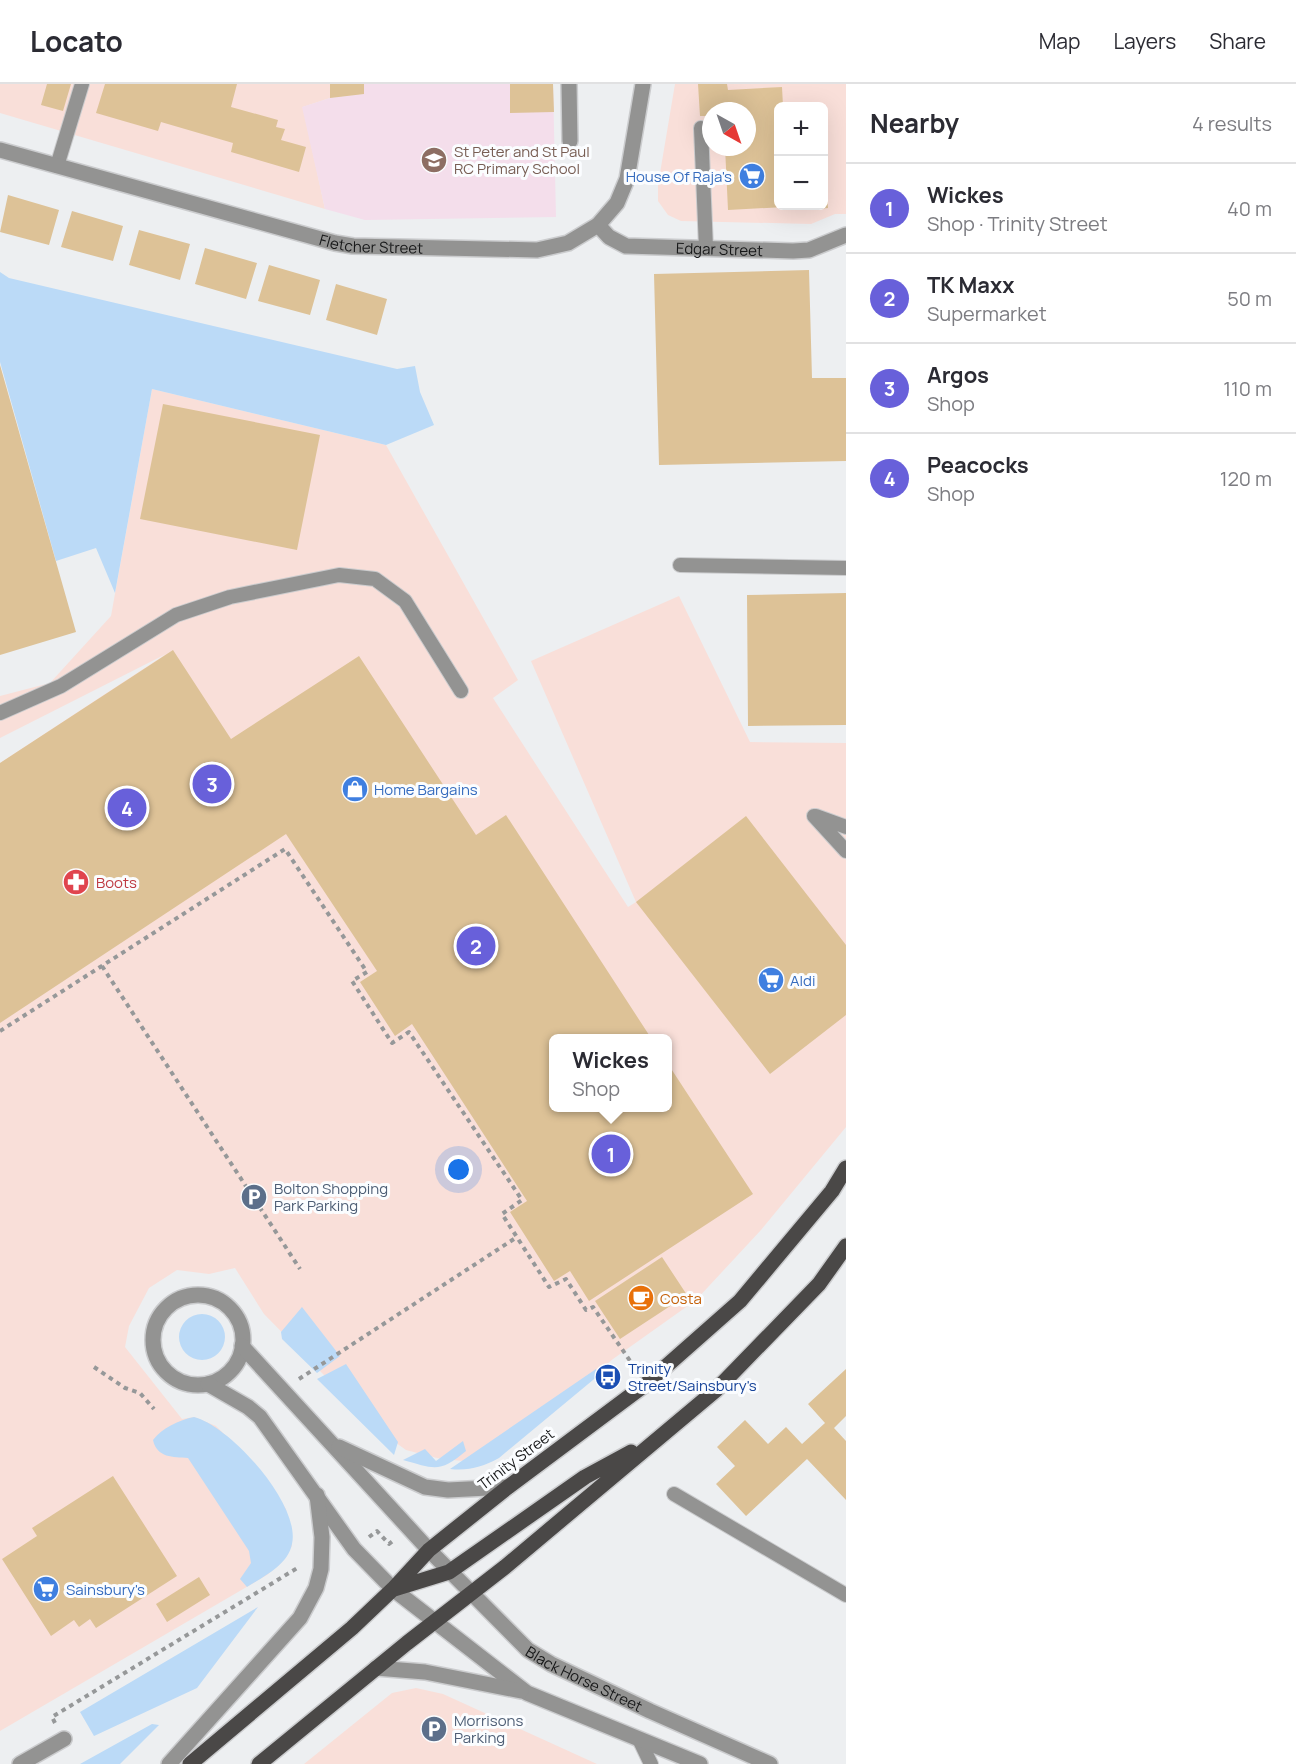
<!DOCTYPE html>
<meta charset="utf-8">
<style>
:root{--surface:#fff;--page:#f2f2f3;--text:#2b2b33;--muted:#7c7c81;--line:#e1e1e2;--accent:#6860da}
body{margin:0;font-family:Manrope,sans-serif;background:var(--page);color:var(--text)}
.controls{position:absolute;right:18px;top:18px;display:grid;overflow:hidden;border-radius:9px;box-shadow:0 6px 24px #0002}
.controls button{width:54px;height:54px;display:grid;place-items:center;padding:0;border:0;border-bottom:2px solid var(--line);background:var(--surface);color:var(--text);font:30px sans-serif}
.compass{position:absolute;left:702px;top:18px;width:54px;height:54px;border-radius:50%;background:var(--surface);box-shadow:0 6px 24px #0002;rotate:140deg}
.you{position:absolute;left:459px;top:1086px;width:21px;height:21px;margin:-15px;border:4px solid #fff;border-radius:50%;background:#1a73e8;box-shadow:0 0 0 9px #1a73e833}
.badge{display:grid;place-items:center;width:39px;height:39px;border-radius:50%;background:var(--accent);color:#fff;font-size:20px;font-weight:700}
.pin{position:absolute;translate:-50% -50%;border:3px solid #fff;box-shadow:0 2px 6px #0006}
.popup{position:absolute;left:549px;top:950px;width:123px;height:78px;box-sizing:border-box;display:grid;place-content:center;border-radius:9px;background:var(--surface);filter:drop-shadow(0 2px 4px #0005);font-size:20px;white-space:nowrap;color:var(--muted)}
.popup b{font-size:22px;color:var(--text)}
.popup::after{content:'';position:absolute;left:50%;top:100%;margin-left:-12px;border:12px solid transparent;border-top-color:var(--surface)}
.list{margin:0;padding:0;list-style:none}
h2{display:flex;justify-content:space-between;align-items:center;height:78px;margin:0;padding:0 24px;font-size:26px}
h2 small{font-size:20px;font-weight:400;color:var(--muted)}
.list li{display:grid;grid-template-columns:39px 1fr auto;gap:18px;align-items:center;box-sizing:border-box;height:90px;padding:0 24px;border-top:2px solid var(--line)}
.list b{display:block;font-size:22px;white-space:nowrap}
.list p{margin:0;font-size:20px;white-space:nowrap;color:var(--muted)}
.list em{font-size:20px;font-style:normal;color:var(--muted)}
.map{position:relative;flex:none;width:846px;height:1680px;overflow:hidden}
header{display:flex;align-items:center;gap:36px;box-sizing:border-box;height:84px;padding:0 30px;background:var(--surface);border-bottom:2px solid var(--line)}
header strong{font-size:28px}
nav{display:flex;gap:33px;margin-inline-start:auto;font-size:21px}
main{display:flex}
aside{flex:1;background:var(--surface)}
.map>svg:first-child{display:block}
.commercial{fill:#f9dfd9;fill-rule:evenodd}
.education{fill:#f4deeb}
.green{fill:#bbdaf7}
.building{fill:#ddc297}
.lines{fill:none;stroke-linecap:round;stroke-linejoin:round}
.service-casing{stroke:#cbccce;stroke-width:16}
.minor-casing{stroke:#cbccce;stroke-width:18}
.tertiary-casing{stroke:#cbccce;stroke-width:18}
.primary-casing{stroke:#cbccce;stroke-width:18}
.path{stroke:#969899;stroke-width:4;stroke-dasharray:4.5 4.5;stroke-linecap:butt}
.service{stroke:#939392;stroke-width:14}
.minor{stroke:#939392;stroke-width:15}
.tertiary{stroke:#939392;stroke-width:15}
.primary{stroke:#4a4847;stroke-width:15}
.labels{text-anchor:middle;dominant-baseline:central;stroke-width:6;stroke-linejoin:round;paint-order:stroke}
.education-label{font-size:15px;fill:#785e54;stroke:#fbfdff;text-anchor:start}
.shop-label{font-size:15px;fill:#366cbe;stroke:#fbfdff;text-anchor:start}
.street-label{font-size:15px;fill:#161718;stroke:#fbfdff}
.health-label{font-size:15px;fill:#be3a42;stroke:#fbfdff;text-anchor:start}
.service-label{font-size:15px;fill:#4e5e75;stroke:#fbfdff;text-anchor:start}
.food-label{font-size:15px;fill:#c56008;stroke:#fbfdff;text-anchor:start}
.transit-label{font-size:15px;fill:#164399;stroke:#fbfdff;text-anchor:start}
</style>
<header>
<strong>Locato</strong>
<nav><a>Map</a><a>Layers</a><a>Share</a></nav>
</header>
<main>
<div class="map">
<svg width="846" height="1680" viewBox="0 0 846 1680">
<rect width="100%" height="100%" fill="#edeff1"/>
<!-- commercial -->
<path class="commercial" d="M0 0H364V10L330 14 303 23 325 125 0 29Z
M675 0H846V130H835L811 140 681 137 668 131 658 117V101ZM778 22H824V122H778ZM711 27H747V63H711Z
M152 305 386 361 518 596 493 614 628 823 636 818 531 577 679 512 750 658 846 659V1043L761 1146 696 1216 613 1275 507 1363 464 1377 441 1375 406 1366 378 1346 264 1230 235 1184 209 1190 177 1186 149 1204 129 1242 125 1263 182 1335 194 1333 216 1342 259 1385 286 1425 292 1462 281 1479 267 1491 0 1647V679L166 570 0 654V612L50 599 111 532ZM554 954H668V1024H554Z
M416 1604 443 1610 597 1680H304L392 1609Z"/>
<!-- education -->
<path class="education" d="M364 0H553L556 133 365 136 325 125 302 23 330 14 364 10Z"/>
<!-- green -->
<path class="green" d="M0 188 9 194 397 285 415 282 420 308 434 341 386 361 152 305 115 509 96 464 56 477 0 278Z
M302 1223 340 1272 317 1289 282 1255 281 1248Z
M179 1253a23 23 0 1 1 46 0a23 23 0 1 1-46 0Z
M346 1280 398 1358 394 1371 317 1295Z
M596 1285 599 1291 499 1374C482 1383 469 1387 450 1385Z
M194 1333C230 1342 301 1420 292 1460 288 1481 263 1493 247 1503L240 1495 251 1479 249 1467 188 1374C173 1373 157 1374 153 1356 162 1344 179 1336 194 1333Z
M463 1357 466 1367C440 1389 435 1385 403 1376L425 1365 436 1377Z
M258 1523 197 1604 94 1652 80 1628Z
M152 1640 159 1641 120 1680H80Z"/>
<!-- building -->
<path class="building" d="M47 0H71L63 27 41 21Z
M105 0H237L231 23 278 36 276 43 285 45 281 56 306 63 299 88 231 68 233 59 161 38 158 47 96 29Z
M330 0H364V10L330 14Z
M510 0H553L554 28 510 29Z
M698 0H727L728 6 782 3 783 22H778V122L785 123 728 126 725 63H747V27H711V32H700Z
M826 88 828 124 818 125V122H824V89Z
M8 111 59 126 49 161 0 148Z
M72 127 123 142 113 177 61 163Z
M139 146 190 160 180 196 129 181Z
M205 164 257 179 246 215 195 200Z
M269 181 320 196 310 231 258 217Z
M809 186 812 294H846V377L659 381 654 190Z
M336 200 387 215 377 251 326 236Z
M0 281 76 548 0 571Z
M163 320 320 351 297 466 140 435Z
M846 509V641L748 642 747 511Z
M173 566 231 655 359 572 476 751 506 731 651 954H554V1023L668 1024V980L753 1110 589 1217 570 1187 554 1197 510 1128 527 1117 412 940 395 952 360 898 377 887 286 750 0 939V679Z
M746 732 846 861V931L770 990 636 818Z
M662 1173 687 1211 620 1255 595 1217Z
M846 1285V1332L834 1344 846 1357V1416L807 1375 746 1432 716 1400 735 1382 717 1363 745 1336 768 1360 786 1343 802 1360 825 1339 808 1320Z
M113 1392 177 1492 96 1544 90 1535 79 1543 74 1536 51 1552 2 1475 37 1452 32 1444Z
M199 1493 210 1511 167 1538 156 1520Z"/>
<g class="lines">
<defs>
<path id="service" d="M701 44 706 164
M57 82 82 0
M680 481 846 484
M0 629 61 602 176 531 230 513 339 491 375 495 405 517 461 607
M814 732 846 767
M816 732 846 743
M674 1410 846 1511
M639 1655 651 1680"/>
<g id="minor">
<path d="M569 0 570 57"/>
<path id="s1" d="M598 141 609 153 626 162 793 167 809 166 846 151"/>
<circle cx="198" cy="1256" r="45"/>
<path d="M242 1262 429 1466"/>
<path d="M208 1300 248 1323 260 1333 354 1465 393 1505"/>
<path d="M339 1363 425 1403 448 1406 508 1403"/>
<path d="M20 1680 64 1655"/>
<path d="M169 1680 300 1534 316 1504 321 1485 322 1453 317 1411"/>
</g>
<g id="tertiary">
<path id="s2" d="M0 66 335 159 353 162 537 166 568 159 598 141 617 119 627 95 643 0"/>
<path id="s3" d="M429 1466 528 1566 551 1580 650 1627 770 1680"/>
<path d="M393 1505 527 1609 700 1680"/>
<path d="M376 1584 425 1588 521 1607"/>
</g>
<path id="primary" d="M394 1505 449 1488 585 1393 631 1368
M190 1680 352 1544 393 1505 429 1466 508 1403 646 1300 740 1217 832 1107 846 1084
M259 1680 407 1559 505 1483 716 1306 819 1200 846 1162"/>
</defs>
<!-- service casing -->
<use href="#service" class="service-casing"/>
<!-- minor casing -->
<use href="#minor" class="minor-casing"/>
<!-- tertiary casing -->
<use href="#tertiary" class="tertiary-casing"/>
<!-- primary casing -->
<use href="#primary" class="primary-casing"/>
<!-- path -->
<path class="path" d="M102 882 300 1185
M0 947 285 765 367 888 352 897 392 959 409 948 522 1116 502 1130 549 1203 566 1195 586 1226 593 1223 635 1284
M94 1283 125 1304 140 1309 154 1325
M299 1295 517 1153
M369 1453 377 1447 389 1460 394 1456
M55 1639 52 1633 299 1483"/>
<!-- service -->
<use href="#service" class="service"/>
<!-- minor -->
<use href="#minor" class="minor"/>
<!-- tertiary -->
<use href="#tertiary" class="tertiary"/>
<!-- primary -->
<use href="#primary" class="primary"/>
</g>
<!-- icons -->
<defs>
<symbol id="school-disc" viewBox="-11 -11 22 22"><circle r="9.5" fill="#8d6e63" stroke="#fbfdff"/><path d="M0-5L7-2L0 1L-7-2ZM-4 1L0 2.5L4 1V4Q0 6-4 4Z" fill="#fff"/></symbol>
<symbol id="supermarket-disc" viewBox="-11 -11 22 22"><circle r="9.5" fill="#3f7fe0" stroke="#fbfdff"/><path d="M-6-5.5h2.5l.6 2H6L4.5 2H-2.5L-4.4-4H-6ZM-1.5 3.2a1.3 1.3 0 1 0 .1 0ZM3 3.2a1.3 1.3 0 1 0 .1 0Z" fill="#fff"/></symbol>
<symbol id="shop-disc" viewBox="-11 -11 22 22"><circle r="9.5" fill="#3f7fe0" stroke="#fbfdff"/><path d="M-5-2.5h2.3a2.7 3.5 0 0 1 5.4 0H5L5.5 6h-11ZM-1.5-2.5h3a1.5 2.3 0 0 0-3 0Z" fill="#fff"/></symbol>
<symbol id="pharmacy-disc" viewBox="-11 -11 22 22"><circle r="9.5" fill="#e0444e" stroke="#fbfdff"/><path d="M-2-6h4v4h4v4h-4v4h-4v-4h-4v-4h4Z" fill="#fff"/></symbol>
<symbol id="parking-disc" viewBox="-11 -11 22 22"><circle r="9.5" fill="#5c6f8a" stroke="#fbfdff"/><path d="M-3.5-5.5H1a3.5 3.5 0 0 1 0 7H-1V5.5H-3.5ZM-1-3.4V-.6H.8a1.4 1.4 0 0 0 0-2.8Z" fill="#fff"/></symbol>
<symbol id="cafe-disc" viewBox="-11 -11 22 22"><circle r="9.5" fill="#e8710a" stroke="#fbfdff"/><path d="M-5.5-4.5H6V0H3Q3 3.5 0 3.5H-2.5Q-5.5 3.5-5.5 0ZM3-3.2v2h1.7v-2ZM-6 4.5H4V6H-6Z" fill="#fff"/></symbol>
<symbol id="bus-disc" viewBox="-11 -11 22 22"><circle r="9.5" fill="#1a4fb4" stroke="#fbfdff"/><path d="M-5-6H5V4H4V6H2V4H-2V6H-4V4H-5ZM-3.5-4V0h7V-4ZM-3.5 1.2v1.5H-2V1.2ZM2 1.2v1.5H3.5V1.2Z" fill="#fff"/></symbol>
</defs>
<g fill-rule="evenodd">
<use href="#school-disc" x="419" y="61" width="30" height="30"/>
<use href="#supermarket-disc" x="737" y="77" width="30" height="30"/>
<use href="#shop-disc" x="340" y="690" width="30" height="30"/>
<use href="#pharmacy-disc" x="61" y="783" width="30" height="30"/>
<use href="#supermarket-disc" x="756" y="881" width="30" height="30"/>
<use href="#parking-disc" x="239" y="1098" width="30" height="30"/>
<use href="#cafe-disc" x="626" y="1199" width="30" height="30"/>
<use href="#bus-disc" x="593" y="1278" width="30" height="30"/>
<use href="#supermarket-disc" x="31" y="1490" width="30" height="30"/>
<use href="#parking-disc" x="419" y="1630" width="30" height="30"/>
</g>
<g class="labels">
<!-- education labels -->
<g class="education-label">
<text x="454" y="67">St Peter and St Paul<tspan x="454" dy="17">RC Primary School</tspan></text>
</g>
<!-- shop labels -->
<g class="shop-label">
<text x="732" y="92" text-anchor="end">House Of Raja's</text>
<text x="374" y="705">Home Bargains</text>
<text x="790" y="896">Aldi</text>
<text x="66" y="1505">Sainsbury's</text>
</g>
<!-- street labels -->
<g class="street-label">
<text stroke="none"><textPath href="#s2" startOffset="384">Fletcher Street</textPath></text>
<text stroke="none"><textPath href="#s1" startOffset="129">Edgar Street</textPath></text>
<text transform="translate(516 1375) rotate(-37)">Trinity Street</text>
<text stroke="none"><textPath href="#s3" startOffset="204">Black Horse Street</textPath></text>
</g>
<!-- health labels -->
<g class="health-label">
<text x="96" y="798">Boots</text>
</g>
<!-- service labels -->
<g class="service-label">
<text x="274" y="1104">Bolton Shopping<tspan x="274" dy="17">Park Parking</tspan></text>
<text x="454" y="1636">Morrisons<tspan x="454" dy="17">Parking</tspan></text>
</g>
<!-- food labels -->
<g class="food-label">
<text x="660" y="1214">Costa</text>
</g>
<!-- transit labels -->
<g class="transit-label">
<text x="628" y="1284">Trinity<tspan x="628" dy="17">Street/Sainsbury's</tspan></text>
</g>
</g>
</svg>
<div class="controls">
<button>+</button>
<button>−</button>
</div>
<svg class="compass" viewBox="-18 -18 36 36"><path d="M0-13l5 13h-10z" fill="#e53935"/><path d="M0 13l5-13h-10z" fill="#7c7c81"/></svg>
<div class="you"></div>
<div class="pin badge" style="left:611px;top:1070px">1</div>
<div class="popup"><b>Wickes</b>Shop</div>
<div class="pin badge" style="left:476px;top:862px">2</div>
<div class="pin badge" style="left:212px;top:700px">3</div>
<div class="pin badge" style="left:127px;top:724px">4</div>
</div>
<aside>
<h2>Nearby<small>4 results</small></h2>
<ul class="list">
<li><span class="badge">1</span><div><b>Wickes</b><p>Shop · Trinity Street</p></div><em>40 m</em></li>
<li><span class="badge">2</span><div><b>TK Maxx</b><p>Supermarket</p></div><em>50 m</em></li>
<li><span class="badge">3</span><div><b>Argos</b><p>Shop</p></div><em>110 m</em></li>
<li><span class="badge">4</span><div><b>Peacocks</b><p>Shop</p></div><em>120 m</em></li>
</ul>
</aside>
</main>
